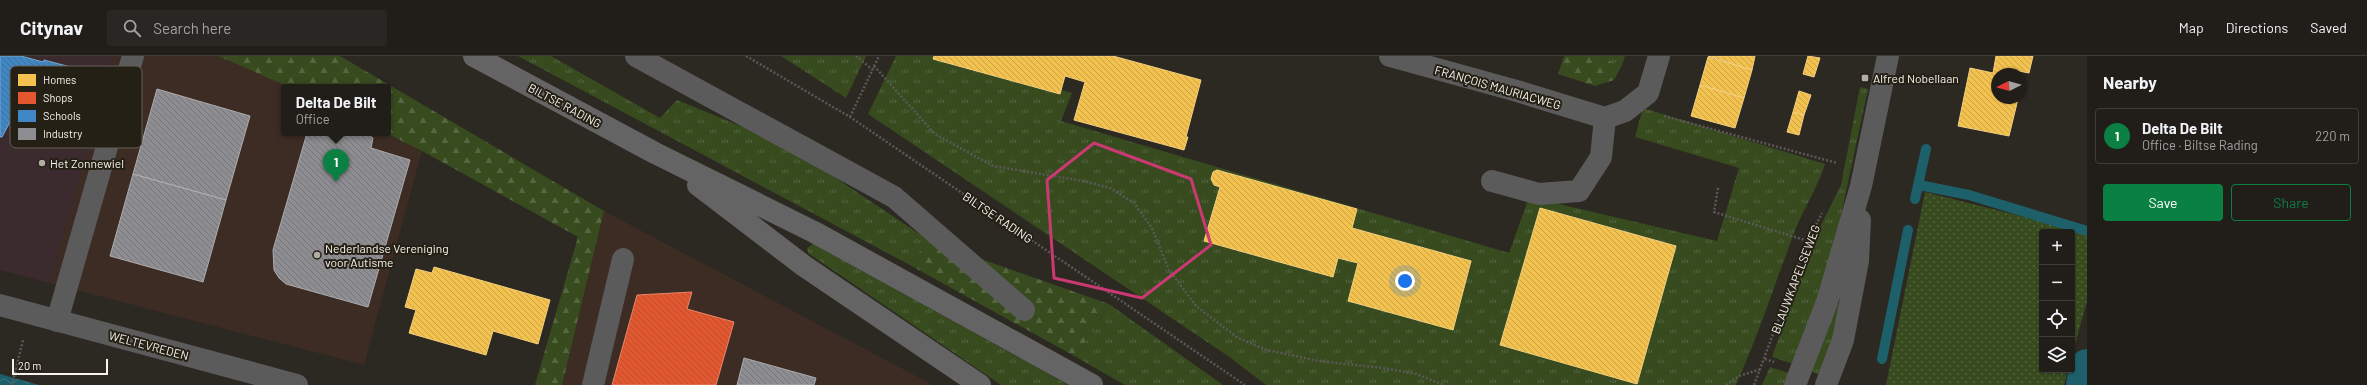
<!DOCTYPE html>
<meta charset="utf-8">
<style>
:root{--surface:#211e1a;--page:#292723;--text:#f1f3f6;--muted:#a2a2a2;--line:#3e3c39;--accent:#0b8043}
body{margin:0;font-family:Barlow,sans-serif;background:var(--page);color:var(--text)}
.controls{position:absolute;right:12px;bottom:12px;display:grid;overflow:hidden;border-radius:4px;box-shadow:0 1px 3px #0004}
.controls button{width:36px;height:36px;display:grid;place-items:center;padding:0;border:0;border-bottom:1px solid var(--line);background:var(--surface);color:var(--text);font:20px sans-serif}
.compass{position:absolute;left:1991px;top:12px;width:36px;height:36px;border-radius:50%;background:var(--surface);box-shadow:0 1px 3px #0004;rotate:264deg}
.scale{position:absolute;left:12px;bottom:10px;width:96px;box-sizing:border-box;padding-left:4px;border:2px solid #f8f4ed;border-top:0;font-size:11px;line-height:14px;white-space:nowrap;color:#f8f4ed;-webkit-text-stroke:3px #252015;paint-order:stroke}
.you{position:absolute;left:1405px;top:225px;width:14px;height:14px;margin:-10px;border:3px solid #fff;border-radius:50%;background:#1a73e8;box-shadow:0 0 0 6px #1a73e833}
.badge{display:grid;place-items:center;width:26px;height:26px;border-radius:50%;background:var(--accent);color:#fff;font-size:13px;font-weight:700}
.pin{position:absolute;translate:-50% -33px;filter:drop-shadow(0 1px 2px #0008)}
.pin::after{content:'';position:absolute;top:21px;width:14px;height:12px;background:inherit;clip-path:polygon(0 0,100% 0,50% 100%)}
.popup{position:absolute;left:281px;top:28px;width:110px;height:52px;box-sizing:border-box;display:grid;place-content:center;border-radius:4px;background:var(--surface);filter:drop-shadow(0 1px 3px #0005);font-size:13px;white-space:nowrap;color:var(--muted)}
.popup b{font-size:15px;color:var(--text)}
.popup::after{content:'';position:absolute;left:50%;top:100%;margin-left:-8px;border:8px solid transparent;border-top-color:var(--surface)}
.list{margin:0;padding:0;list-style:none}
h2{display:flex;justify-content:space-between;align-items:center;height:52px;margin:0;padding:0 16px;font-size:17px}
h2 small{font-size:13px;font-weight:400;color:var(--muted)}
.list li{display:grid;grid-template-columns:26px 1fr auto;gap:12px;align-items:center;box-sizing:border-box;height:56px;margin:0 8px 8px;padding:0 8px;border:1px solid var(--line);border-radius:4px}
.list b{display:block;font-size:15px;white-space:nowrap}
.list p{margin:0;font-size:13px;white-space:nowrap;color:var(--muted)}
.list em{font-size:13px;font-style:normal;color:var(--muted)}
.actions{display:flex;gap:8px;padding:12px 16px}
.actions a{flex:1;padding:9px 0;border:1px solid var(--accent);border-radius:4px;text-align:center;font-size:14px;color:var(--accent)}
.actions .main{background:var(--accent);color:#fff}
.icon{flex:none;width:22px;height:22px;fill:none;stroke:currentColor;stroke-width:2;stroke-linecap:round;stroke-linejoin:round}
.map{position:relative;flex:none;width:2087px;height:329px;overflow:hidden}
header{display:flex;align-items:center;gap:24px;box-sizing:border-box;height:56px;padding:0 20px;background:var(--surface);border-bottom:1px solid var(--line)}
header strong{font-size:19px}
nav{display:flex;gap:22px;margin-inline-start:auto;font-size:14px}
.search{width:280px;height:36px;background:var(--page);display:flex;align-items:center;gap:10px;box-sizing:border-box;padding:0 14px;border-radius:4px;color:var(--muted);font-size:15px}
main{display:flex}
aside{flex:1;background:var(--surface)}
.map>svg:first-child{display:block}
.commercial{fill:#3c2c24}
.education{fill:#3c2b2e}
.grass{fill:url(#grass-tufts)}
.forest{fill:url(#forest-firs)}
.park{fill:url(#park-dots)}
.water{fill:url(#water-waves)}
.homes{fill:url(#homes-back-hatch);stroke:#f4d07e}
.shops{fill:url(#shops-back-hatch);stroke:#ea8667}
.schools{fill:url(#schools-back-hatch);stroke:#76a8d1}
.industry{fill:url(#industry-back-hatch);stroke:#adacad}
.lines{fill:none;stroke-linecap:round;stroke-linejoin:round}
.stream{stroke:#1d606a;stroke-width:10}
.canal{stroke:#1d606a;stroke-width:34}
.path{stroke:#5a5958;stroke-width:2.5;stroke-dasharray:2 2;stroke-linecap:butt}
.minor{stroke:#5c5b5c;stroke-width:22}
.major{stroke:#646464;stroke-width:22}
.marked{fill:none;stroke:#ca3971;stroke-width:3;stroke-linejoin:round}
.poi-dot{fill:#b1ada6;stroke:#252015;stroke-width:1.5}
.labels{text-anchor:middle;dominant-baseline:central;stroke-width:4;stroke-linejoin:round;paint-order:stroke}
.poi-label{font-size:12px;fill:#f8f4ed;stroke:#252015;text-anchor:start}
.street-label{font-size:12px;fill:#f8f4ed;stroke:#252015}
.key{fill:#252015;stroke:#646056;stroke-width:1}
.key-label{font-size:11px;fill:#f8f4ed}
</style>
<header>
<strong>Citynav</strong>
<div class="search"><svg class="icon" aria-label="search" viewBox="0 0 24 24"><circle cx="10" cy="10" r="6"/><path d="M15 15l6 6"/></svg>Search here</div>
<nav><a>Map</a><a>Directions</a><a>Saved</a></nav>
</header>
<main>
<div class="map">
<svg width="2087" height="329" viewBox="0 0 2087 329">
<defs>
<pattern id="grass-tufts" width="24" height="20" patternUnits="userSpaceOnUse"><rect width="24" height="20" fill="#374b1f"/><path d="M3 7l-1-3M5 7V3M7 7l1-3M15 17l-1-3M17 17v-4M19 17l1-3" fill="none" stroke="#556640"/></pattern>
<pattern id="forest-firs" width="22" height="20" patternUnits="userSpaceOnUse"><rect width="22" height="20" fill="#374b1f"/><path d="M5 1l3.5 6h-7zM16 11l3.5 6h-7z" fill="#556640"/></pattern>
<pattern id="park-dots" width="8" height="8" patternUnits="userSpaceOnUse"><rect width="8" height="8" fill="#374b1f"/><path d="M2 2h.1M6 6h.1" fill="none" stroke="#556640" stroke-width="1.8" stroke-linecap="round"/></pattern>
<pattern id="water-waves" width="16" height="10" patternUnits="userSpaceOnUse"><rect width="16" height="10" fill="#1d606a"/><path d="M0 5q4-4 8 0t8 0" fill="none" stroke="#3f7780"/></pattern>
<pattern id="homes-back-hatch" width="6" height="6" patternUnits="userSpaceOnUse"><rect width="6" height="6" fill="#f2c14e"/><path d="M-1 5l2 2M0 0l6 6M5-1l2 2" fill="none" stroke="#c8a34c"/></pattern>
<pattern id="shops-back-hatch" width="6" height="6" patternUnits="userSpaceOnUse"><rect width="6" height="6" fill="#e4572e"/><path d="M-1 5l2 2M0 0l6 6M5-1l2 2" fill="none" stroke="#ae5237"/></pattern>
<pattern id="schools-back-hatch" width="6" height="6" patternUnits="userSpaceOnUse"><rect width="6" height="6" fill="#3f88c5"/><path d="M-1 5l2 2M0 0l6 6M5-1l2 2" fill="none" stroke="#436f93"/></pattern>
<pattern id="industry-back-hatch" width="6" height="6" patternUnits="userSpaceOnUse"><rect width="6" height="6" fill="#8d8d92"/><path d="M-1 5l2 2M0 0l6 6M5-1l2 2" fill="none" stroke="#767578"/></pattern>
</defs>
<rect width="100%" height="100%" fill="#2c2822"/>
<!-- commercial -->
<path class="commercial" d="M114 0H218L289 31H284V77H386L422 95 364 309 49 227Z
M604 155 933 329H562Z"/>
<!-- education -->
<path class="education" d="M0 0H114L49 227 0 214Z"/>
<!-- grass -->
<path class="grass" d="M518 0H551L660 62 677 44 785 88 930 185 908 208Z
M781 0H866L846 42Z
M896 0H945L1072 37 1061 65 1509 197 1529 141 1717 185 1739 112 1635 81 1643 52 1825 108C1818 131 1805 150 1796 172 1776 224 1759 278 1736 329H1266L1228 300 868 58Z
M1605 0H1625L1622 9 1607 4Z
M1860 31 1868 33 1829 215 1794 308 1772 301 1814 183 1841 129Z
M813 188 1040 313 1068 329H1001L808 197 807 192Z
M1109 248 1216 324 1223 329H1125L1076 301Z
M1839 249 1841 253 1822 320 1811 315 1837 250Z
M1770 311 1789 317 1784 329H1762Z"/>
<!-- forest -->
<path class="forest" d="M218 0H340L604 155 562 329H535L578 181 422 95 386 77H388V31H289Z
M1564 0H1605L1607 4 1622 9 1614 24 1595 30 1558 18Z
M930 185 1109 248 1076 301 908 208Z"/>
<!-- park -->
<path class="park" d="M1925 136 2087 177V245L2072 299V176H2042V314H2068L2064 329H1886Z"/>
<!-- water -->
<path class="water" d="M0 318 39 329H0Z"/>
<!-- homes -->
<path class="homes" d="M934 0H1113L1201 24 1186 81H1188L1184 94 1074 64 1085 26 1065 20 1060 38 933 3Z
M1708 0H1755L1752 14Z
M1808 0 1820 2 1814 21 1803 18Z
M1996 0H2033L2029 17 2013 14 2012 18H1997V42L2018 43 2009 80 1958 70 1970 12 1993 17Z
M1708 1 1752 14 1744 42 1700 29Z
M1700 29 1744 42 1735 72 1691 60Z
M1799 35 1811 39 1804 59 1793 56Z
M1793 56 1804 59 1799 79 1787 76Z
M1217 114 1357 153 1352 172 1471 205 1453 274 1348 245 1358 207 1338 202 1333 221 1204 185 1220 131 1214 129 1211 123 1213 116Z
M1540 152 1676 190 1637 328 1500 289Z
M434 211 550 244 538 288 493 275 486 299 409 277 416 254 405 251 416 213 432 217Z"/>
<!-- shops -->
<path class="shops" d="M692 236 687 253 734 266 716 329H612L637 239Z"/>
<!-- schools -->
<path class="schools" d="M0 0H21L43 6 44 4 82 14 61 91 22 81 24 74 10 66 2 81H0Z"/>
<!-- industry -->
<path class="industry" d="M157 33 250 60 226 144 133 118Z
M307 77H365L373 82 371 92 410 104 368 251 286 228 279 222 274 214 273 194Z
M133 118 226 144 203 226 110 200Z
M744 302 816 322 814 329H737Z"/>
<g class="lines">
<!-- stream -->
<path class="stream" d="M1919 129 1969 139 2087 175
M1915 143 1926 93
M1882 303 1908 174"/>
<!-- canal -->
<path class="canal" d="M2083 329 2087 310"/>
<!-- path -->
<path class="path" d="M746 0 850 61 1245 329
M856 0 873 14
M874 10 935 78 993 110 1083 125 1110 132 1134 147 1152 172 1169 214 1196 250 1238 282 1267 294 1319 305 1383 312 1416 318 1444 329
M1664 60 1837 107
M850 61 879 0
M1718 132 1714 156 1808 185
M1765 303 1774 306
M12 329 23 284
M1726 329 1739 320 1761 313
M1754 329 1808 185 1822 157"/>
<!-- minor -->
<path class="minor" d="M636 0 894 141 1024 254
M1390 0 1517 35 1605 62 1625 55 1648 37 1659 0
M1492 125 1539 138 1579 135 1601 101 1605 62
M0 249 297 329
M57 265 133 0
M593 329 623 203
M1795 329 1827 246 1861 130 1888 0
M1826 329 1843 284 1858 205 1860 164"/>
<!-- major -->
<path class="major" d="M474 0 655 97 814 176 1092 329
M698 129 804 210 980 329"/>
</g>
<!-- marked area -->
<path class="marked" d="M1094 87 1191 123 1211 189 1142 242 1054 222 1047 124Z"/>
<!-- markers -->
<g class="poi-dot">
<rect x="1861" y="18" width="8" height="8" rx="2"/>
<circle cx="42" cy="107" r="4"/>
<circle cx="317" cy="199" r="4"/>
</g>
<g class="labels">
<!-- poi labels -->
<g class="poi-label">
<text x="1873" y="22">Alfred Nobellaan</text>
<text x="50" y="107">Het Zonnewiel</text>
<text x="325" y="192">Nederlandse Vereniging<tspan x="325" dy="14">voor Autisme</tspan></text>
</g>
<!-- street labels -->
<g class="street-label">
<text transform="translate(1498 31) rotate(16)">FRANÇOIS MAURIACWEG</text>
<text transform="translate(565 49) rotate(28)">BILTSE RADING</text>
<text transform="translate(998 161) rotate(34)">BILTSE RADING</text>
<text transform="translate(1795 223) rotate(-69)">BLAUWKAPELSEWEG</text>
<text transform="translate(149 289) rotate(15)">WELTEVREDEN</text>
</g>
</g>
<!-- legend -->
<rect x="10" y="10" width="132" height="82" rx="6" class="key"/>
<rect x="18" y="18" width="18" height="12" fill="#f2c14e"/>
<rect x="18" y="36" width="18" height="12" fill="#e4572e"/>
<rect x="18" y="54" width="18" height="12" fill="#3f88c5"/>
<rect x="18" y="72" width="18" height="12" fill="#8d8d92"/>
<g class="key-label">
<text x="43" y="28">Homes</text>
<text x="43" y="46">Shops</text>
<text x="43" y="64">Schools</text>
<text x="43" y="82">Industry</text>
</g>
</svg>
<div class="controls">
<button>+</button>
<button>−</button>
<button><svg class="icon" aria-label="locate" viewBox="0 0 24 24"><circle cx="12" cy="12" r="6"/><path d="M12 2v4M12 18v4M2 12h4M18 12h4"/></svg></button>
<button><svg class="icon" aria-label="layers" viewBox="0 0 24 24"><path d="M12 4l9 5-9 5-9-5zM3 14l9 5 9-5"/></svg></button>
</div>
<svg class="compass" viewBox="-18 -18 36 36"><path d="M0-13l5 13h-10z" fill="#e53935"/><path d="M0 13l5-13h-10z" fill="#a2a2a2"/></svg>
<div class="scale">20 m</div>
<div class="you"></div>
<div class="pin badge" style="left:336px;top:126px">1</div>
<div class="popup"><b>Delta De Bilt</b>Office</div>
</div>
<aside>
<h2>Nearby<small></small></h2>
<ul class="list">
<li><span class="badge">1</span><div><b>Delta De Bilt</b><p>Office · Biltse Rading</p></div><em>220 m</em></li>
</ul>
<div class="actions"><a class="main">Save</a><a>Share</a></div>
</aside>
</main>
